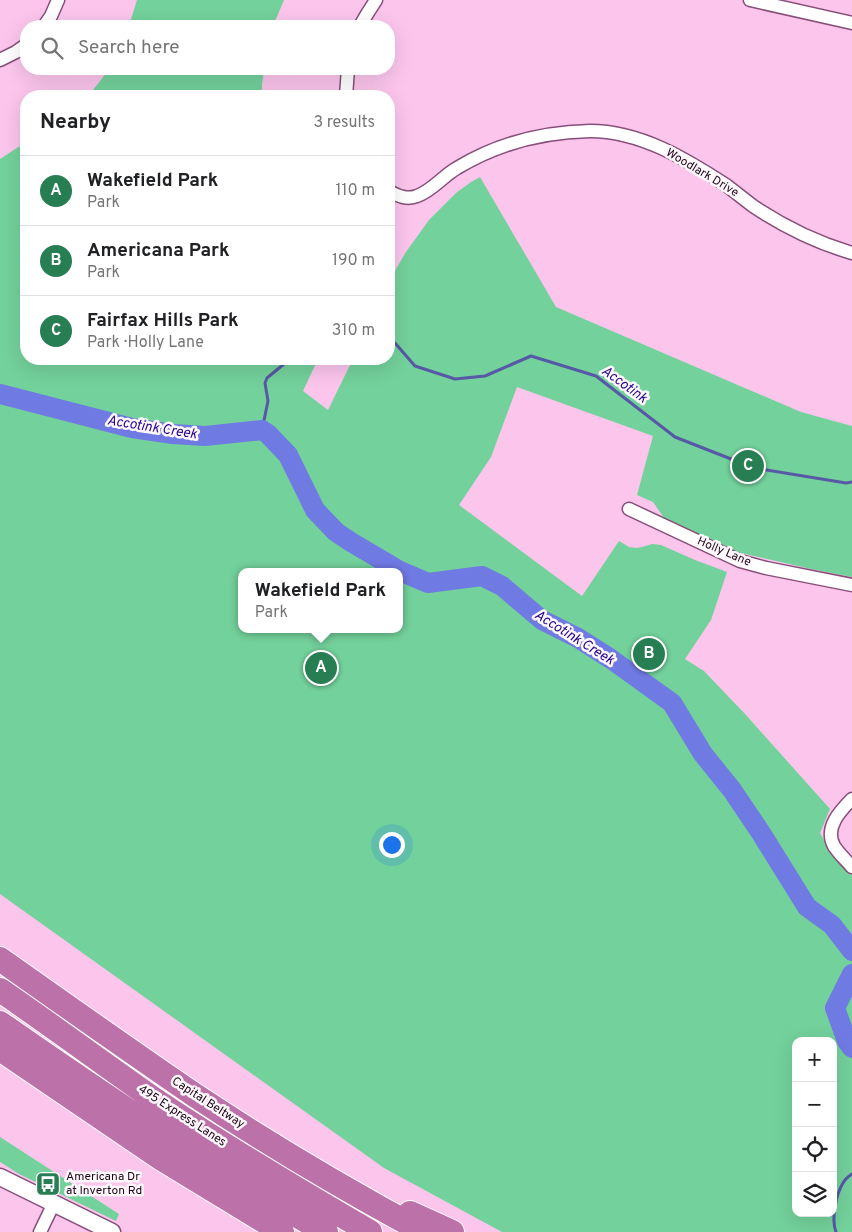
<!DOCTYPE html>
<meta charset="utf-8">
<style>
:root{--surface:#fff;--page:#f2f2f2;--text:#202124;--muted:#757577;--line:#e0e0e0;--accent:#277e52}
body{margin:0;font-family:Overpass,sans-serif;background:var(--page);color:var(--text)}
.controls{position:absolute;right:15px;bottom:15px;display:grid;overflow:hidden;border-radius:10px;box-shadow:0 5px 20px #0002}
.controls button{width:45px;height:45px;display:grid;place-items:center;padding:0;border:0;border-bottom:1px solid var(--line);background:var(--surface);color:var(--text);font:25px sans-serif}
.you{position:absolute;left:391px;top:844px;width:18px;height:18px;margin:-12px;border:4px solid #fff;border-radius:50%;background:#1a73e8;box-shadow:0 0 0 8px #1a73e833}
.badge{display:grid;place-items:center;width:32px;height:32px;border-radius:50%;background:var(--accent);color:#fff;font-size:16px;font-weight:700}
.pin{position:absolute;translate:-50% -50%;border:2px solid #fff;box-shadow:0 1px 5px #0006}
.popup{position:absolute;left:238px;top:568px;width:165px;height:65px;box-sizing:border-box;display:grid;place-content:center;border-radius:10px;background:var(--surface);filter:drop-shadow(0 1px 4px #0005);font-size:16px;white-space:nowrap;color:var(--muted)}
.popup b{font-size:19px;color:var(--text)}
.popup::after{content:'';position:absolute;left:50%;top:100%;margin-left:-10px;border:10px solid transparent;border-top-color:var(--surface)}
.list{margin:0;padding:0;list-style:none}
h2{display:flex;justify-content:space-between;align-items:center;height:65px;margin:0;padding:0 20px;font-size:21px}
h2 small{font-size:16px;font-weight:400;color:var(--muted)}
.list li{display:grid;grid-template-columns:32px 1fr auto;gap:15px;align-items:center;box-sizing:border-box;height:70px;padding:0 20px;border-top:1px solid var(--line)}
.list b{display:block;font-size:19px;white-space:nowrap}
.list p{margin:0;font-size:16px;white-space:nowrap;color:var(--muted)}
.list em{font-size:16px;font-style:normal;color:var(--muted)}
.icon{flex:none;width:28px;height:28px;fill:none;stroke:currentColor;stroke-width:2;stroke-linecap:round;stroke-linejoin:round}
.map{position:relative;flex:none;width:852px;height:1232px;overflow:hidden}
.search{position:absolute;background:var(--surface);box-shadow:0 5px 20px #0002;left:20px;top:20px;width:375px;height:55px;display:flex;align-items:center;gap:12px;box-sizing:border-box;padding:0 18px;border-radius:20px;color:var(--muted);font-size:19px}
.panel{position:absolute;background:var(--surface);box-shadow:0 5px 20px #0002;left:20px;top:90px;width:375px;height:275px;border-radius:20px}
.map>svg:first-child{display:block}
.green{fill:#73d19b;fill-rule:evenodd}
.lines{fill:none;stroke-linecap:round;stroke-linejoin:round}
.stream{stroke:#5758a6;stroke-width:3}
.river{stroke:#707ae3;stroke-width:20}
.minor-casing{stroke:#884e79;stroke-width:15}
.tertiary-casing{stroke:#884e79;stroke-width:19}
.motorway-casing{stroke:#fff;stroke-width:26}
.minor{stroke:#fff;stroke-width:12}
.tertiary{stroke:#fff;stroke-width:16}
.motorway{stroke:#bc71a9;stroke-width:24}
.labels{text-anchor:middle;dominant-baseline:central;stroke-width:5;stroke-linejoin:round;paint-order:stroke}
.street-label{font-size:12px;fill:#1d0718;stroke:#fef7fc}
.poi-label{font-size:12px;fill:#1d0718;stroke:#fef7fc;text-anchor:start}
.water-label{font-size:14px;font-style:italic;fill:#25058c;stroke:#fef7fc}
</style>
<div class="map">
<svg width="852" height="1232" viewBox="0 0 852 1232">
<rect width="100%" height="100%" fill="#fbc5ec"/>
<!-- green -->
<path class="green" d="M137 0H284L273 26H129Z
M109 69H264L262 85V96H88L101 80Z
M26 142V359H318L303 391 328 410 353 359H389V286L396 269 406 252 429 220 456 193 471 182 480 177 556 307 801 412 852 426V577L811 569 741 553 702 539 667 522 653 502 637 495 653 436 517 387 491 457 459 505 582 596 619 541 629 547 636 548 642 547 652 544 661 545 695 560 727 572 711 620 685 659 704 671 746 715 830 809 820 833 832 854 852 875V1232H502L384 1168 0 894V159ZM242 572H400V629H242ZM796 1041H833V1213H796Z
M0 1137 119 1214 116 1221 19 1174 0 1162Z"/>
<g class="lines">
<!-- stream -->
<path class="stream" d="M389 340 395 343 415 366 455 379 485 376 531 356 596 376 675 437 754 468 846 483 852 482
M262 430 268 401 265 383 267 378 290 359
M848 982 852 987
M836 1232C831 1220 836 1194 843 1183 845 1179 849 1176 852 1174"/>
<!-- river -->
<path class="river" d="M0 394 132 428 173 434 205 436 262 430 268 434 288 455 315 510 336 532 351 542 400 571 428 583 482 576 502 586 542 620 578 638 611 659 672 703 703 754 732 790 761 833 807 907 832 925 852 951
M852 974 835 1008 847 1041 852 1048"/>
<defs>
<path id="minor" d="M750 0 852 23
M44 26 51 16 58 0
M360 26 367 14 376 0
M0 60 16 52 26 45
M346 96 348 69
M389 191C398 196 407 200 417 196 432 191 443 176 457 168 498 143 543 132 590 131 640 131 686 159 726 185 735 192 744 199 753 206 783 226 818 243 852 253
M629 509 740 561 766 568 852 585
M852 799C840 811 824 828 834 846 839 854 846 860 852 867
M40 1232 54 1203"/>
<path id="tertiary" d="M0 1177 112 1232"/>
<path id="motorway" d="M0 959C65 1005 130 1051 196 1096 270 1145 346 1190 424 1232
M0 990C51 1025 101 1062 151 1097 222 1145 296 1189 370 1232
M0 1023C106 1097 213 1169 326 1232
M0 1049 162 1159 282 1232
M410 1213 452 1232"/>
</defs>
<!-- minor casing -->
<use href="#minor" class="minor-casing"/>
<!-- tertiary casing -->
<use href="#tertiary" class="tertiary-casing"/>
<!-- motorway casing -->
<use href="#motorway" class="motorway-casing"/>
<!-- minor -->
<use href="#minor" class="minor"/>
<!-- tertiary -->
<use href="#tertiary" class="tertiary"/>
<!-- motorway -->
<use href="#motorway" class="motorway"/>
</g>
<!-- icons -->
<defs>
<symbol id="bus-square" viewBox="-11 -11 22 22"><rect x="-9" y="-9" width="18" height="18" rx="4" fill="#277e52" stroke="#fef7fc"/><path d="M-5-6H5V4H4V6H2V4H-2V6H-4V4H-5ZM-3.5-4V0h7V-4ZM-3.5 1.2v1.5H-2V1.2ZM2 1.2v1.5H3.5V1.2Z" fill="#fff"/></symbol>
</defs>
<g fill-rule="evenodd">
<use href="#bus-square" x="34" y="1170" width="28" height="28"/>
</g>
<g class="labels">
<!-- street labels -->
<g class="street-label">
<text transform="translate(702 173) rotate(31)">Woodlark Drive</text>
<text transform="translate(724 552) rotate(23)">Holly Lane</text>
<text transform="translate(208 1103) rotate(33)">Capital Beltway</text>
<text transform="translate(182 1116) rotate(33)">495 Express Lanes</text>
</g>
<!-- poi labels -->
<g class="poi-label">
<text x="66" y="1177">Americana Dr<tspan x="66" dy="14">at Inverton Rd</tspan></text>
</g>
<!-- water labels -->
<g class="water-label">
<text transform="translate(624 385) rotate(36)">Accotink</text>
<text transform="translate(152 428) rotate(9)">Accotink Creek</text>
<text transform="translate(574 638) rotate(32)">Accotink Creek</text>
</g>
</g>
</svg>
<div class="controls">
<button>+</button>
<button>−</button>
<button><svg class="icon" aria-label="locate" viewBox="0 0 24 24"><circle cx="12" cy="12" r="6"/><path d="M12 2v4M12 18v4M2 12h4M18 12h4"/></svg></button>
<button><svg class="icon" aria-label="layers" viewBox="0 0 24 24"><path d="M12 4l9 5-9 5-9-5zM3 14l9 5 9-5"/></svg></button>
</div>
<div class="you"></div>
<div class="pin badge" style="left:321px;top:668px">A</div>
<div class="popup"><b>Wakefield Park</b>Park</div>
<div class="pin badge" style="left:649px;top:654px">B</div>
<div class="pin badge" style="left:748px;top:466px">C</div>
<div class="search"><svg class="icon" aria-label="search" viewBox="0 0 24 24"><circle cx="10" cy="10" r="6"/><path d="M15 15l6 6"/></svg>Search here</div>
<section class="panel">
<h2>Nearby<small>3 results</small></h2>
<ul class="list">
<li><span class="badge">A</span><div><b>Wakefield Park</b><p>Park</p></div><em>110 m</em></li>
<li><span class="badge">B</span><div><b>Americana Park</b><p>Park</p></div><em>190 m</em></li>
<li><span class="badge">C</span><div><b>Fairfax Hills Park</b><p>Park · Holly Lane</p></div><em>310 m</em></li>
</ul>
</section>
</div>
